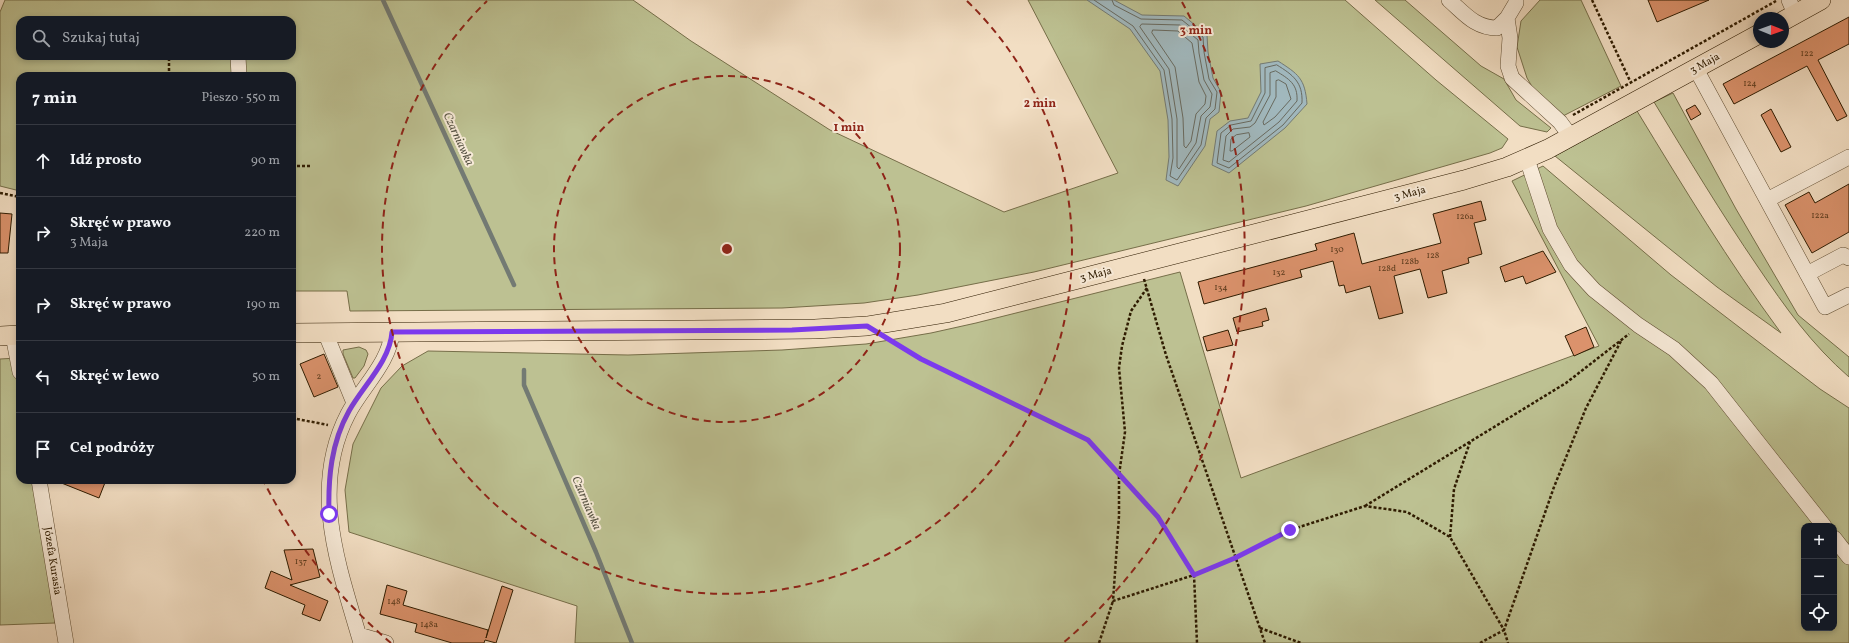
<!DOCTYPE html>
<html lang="pl">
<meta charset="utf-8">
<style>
:root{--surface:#171b24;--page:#20242c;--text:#f1f3f6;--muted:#9ea1a6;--line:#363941}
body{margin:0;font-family:Vollkorn,serif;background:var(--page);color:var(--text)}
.controls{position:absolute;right:12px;bottom:12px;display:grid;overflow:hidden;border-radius:8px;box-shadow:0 2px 6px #0003}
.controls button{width:36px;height:36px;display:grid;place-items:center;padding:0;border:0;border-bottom:1px solid var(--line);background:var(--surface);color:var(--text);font:20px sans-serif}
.compass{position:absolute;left:1753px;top:12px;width:36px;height:36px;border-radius:50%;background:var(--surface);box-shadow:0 2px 6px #0003;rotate:91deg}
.stop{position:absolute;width:12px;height:12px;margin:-9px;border:3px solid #7c3aed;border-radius:50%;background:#fff}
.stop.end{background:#7c3aed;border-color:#fff;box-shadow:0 1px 4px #0008}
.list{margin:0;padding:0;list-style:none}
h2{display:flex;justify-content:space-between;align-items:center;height:52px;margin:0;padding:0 16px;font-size:17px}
h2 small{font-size:13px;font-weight:400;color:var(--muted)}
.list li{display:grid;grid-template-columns:26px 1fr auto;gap:12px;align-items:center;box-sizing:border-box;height:72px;padding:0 16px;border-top:1px solid var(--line)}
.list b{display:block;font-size:15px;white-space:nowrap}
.list p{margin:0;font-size:13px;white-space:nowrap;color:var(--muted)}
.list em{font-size:13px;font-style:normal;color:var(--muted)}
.icon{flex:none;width:22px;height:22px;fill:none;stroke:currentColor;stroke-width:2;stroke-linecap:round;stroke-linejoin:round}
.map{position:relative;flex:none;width:1849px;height:643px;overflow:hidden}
.search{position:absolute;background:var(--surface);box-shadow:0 2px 6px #0003;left:16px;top:16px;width:280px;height:44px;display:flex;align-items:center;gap:10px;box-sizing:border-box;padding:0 14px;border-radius:12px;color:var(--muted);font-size:15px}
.panel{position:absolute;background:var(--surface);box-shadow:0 2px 6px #0003;left:16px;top:72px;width:280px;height:412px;border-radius:12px}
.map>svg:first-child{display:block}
.green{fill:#bdc192;stroke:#766e49;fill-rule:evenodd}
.water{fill:#a1b9bf;stroke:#737a73}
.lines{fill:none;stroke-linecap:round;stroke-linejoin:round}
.shore{stroke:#686a60;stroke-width:1}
.stream{stroke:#737a73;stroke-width:4.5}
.building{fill:#db926c;stroke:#2e1b00}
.minor-casing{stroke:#5f4c31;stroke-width:16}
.major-casing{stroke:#2e1b00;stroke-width:20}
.path{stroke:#2e1b00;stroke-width:2.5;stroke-dasharray:3 2;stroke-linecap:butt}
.minor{stroke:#f7ead8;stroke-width:15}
.major{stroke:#f2dec3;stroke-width:19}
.route{stroke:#7c3aed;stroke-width:5}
.ring{fill:none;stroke:#8f2418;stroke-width:2;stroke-dasharray:7 5}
.labels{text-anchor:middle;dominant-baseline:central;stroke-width:4;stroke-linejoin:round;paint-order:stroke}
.number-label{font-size:9px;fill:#59391b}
.street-label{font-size:11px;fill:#2e1b00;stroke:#f7ead8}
.water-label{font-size:12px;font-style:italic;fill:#565243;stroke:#f7ead8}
.centre{fill:#8f2418;stroke:#f7ead8;stroke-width:2}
.ring-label{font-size:12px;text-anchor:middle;font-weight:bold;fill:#8f2418;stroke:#f7ead8;stroke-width:4;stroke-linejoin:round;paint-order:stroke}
</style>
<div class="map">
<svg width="1849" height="643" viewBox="0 0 1849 643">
<rect width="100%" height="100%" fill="#f2dec3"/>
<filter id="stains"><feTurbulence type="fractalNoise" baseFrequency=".005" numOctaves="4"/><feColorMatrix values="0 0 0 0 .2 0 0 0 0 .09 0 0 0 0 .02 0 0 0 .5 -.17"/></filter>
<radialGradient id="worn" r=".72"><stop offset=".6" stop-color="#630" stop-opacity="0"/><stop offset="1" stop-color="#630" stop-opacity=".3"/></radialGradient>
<!-- green -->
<path class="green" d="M5 0H633L691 41 830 130 1004 212 1118 173 1028 0H1345L1436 80 1508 139 1502 148 1490 153 1306 206 1034 272 918 295 864 303 782 308 350 311 347 291H292V76H20V191L0 186V12ZM20 20H292V56H20Z
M1375 0H1405L1481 66 1504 79 1516 100 1551 128 1547 132 1520 126Z
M1540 0H1581L1621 86 1563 116 1537 95 1527 78 1517 47 1521 21Z
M1673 93 1736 209 1798 315 1849 357V377C1812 345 1785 307 1758 267 1721 213 1688 158 1654 102Z
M1637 111C1684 188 1728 261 1781 333L1717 287 1555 156Z
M1543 166 1671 275 1820 389 1849 408V643H575L577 606 349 532 345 490 353 444 381 388 402 366 428 351 628 355 782 350 866 344 931 333 976 323 1180 272 1241 478 1599 346 1512 181ZM1804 526H1834V628H1804Z
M359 347 366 350 368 354 364 366 355 378H353L343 354V350Z
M17 358 20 379V480H34L55 623 0 625V359Z"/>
<!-- water -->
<path class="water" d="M1087 0H1114L1142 15 1184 16 1207 35 1208 52 1213 78 1221 92 1219 112 1210 119 1205 146 1178 186 1166 180 1169 157 1168 120 1160 71 1130 29Z
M1278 61C1298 74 1305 78 1307 104L1285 128 1229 173 1212 165 1217 131 1230 121 1248 118 1261 92 1260 64Z"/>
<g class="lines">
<!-- shore -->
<path class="shore" d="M1094 0 1133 26 1164 70 1172 119 1173 158 1170 176 1177 180 1201 145 1206 118 1215 109 1217 92 1209 79 1204 52 1203 37 1182 20 1141 19 1114 5 1112 0
M1142 24 1180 25 1198 40 1199 53 1204 80 1212 94 1210 107 1201 116 1196 143 1179 169 1177 167V119L1169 69 1140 27Z
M1153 30 1178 31 1192 43 1199 82 1206 96 1205 104 1196 114 1191 141 1186 148 1184 146 1183 118 1175 67 1152 33Z
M1277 65C1293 75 1303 82 1302 103L1283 125 1229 168 1217 163 1221 133 1231 125 1251 121 1265 93V68Z
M1276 71C1289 79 1298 84 1297 101L1279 122 1229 162 1223 160 1226 136 1233 129 1250 127 1255 123 1270 95V73Z
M1279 80 1286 84 1291 99 1275 117 1264 125 1263 122 1276 97V81Z
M1249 133 1250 137 1232 151H1230L1231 139 1236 135Z"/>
<!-- stream -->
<path class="stream" d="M383 0 514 285
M524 370V385L596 552 632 643"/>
</g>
<!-- building -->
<path class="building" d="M1648 0H1709L1657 22Z
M1849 17V44L1818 60 1847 116 1837 121 1807 66 1734 104 1723 84Z
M1695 105 1701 114 1691 120 1686 110Z
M1771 109 1791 147 1781 152 1761 115Z
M1849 184V232L1812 253 1785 205 1809 192 1815 203Z
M1481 201 1486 220 1474 223 1482 254 1468 258 1469 263 1442 271 1447 293 1428 298 1420 269 1394 276 1403 313 1379 319 1370 286 1346 293 1344 285 1339 286 1333 261 1300 270 1302 277 1204 304 1198 282 1317 250 1315 244 1354 233 1362 264 1441 243 1433 214Z
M0 213 12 214 8 253H0Z
M1543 251 1556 272 1526 284 1523 276 1505 282 1500 267Z
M1266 308 1269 320 1262 322 1263 326 1237 332 1233 318Z
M1586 327 1594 347 1574 356 1565 336Z
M1228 330 1233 345 1207 351 1203 337Z
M324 354 338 387 314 397 300 364Z
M54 480H106L99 498Z
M313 549 320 577 290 585 328 601 320 621 302 614 305 605 265 588 271 571 292 580 284 550Z
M387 585 407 591 403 605 488 630 486 638 502 586 513 590 496 643 485 640 484 643H452L415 632 417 624 380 614Z"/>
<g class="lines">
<defs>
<path id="minor" d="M1449 0C1464 13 1475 28 1497 28L1507 18 1516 3V0
M1789 0 1795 14
M1507 18 1510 38 1508 66 1512 78 1560 122 1571 137
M238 56 239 76
M1696 69 1825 307 1849 295
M1527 159 1550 229 1571 265 1582 277 1594 290 1638 325 1674 349 1711 383 1824 526
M1767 200 1849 157
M1807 274 1843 255 1849 258
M325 332 354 403
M13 335 20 372
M39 480 66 643
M1834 538 1849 557
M359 635 386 643
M361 643C339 567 309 489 348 414 362 387 390 362 392 332"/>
<path id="major" d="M1783 21 1821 0
M292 333 815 329 867 326 946 313 1464 180 1507 167 1548 149 1759 34
M0 336 20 335"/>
</defs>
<!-- minor casing -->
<use href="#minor" class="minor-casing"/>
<!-- major casing -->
<use href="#major" class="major-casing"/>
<!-- path -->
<path class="path" d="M1592 0 1631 83
M169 76V56
M1573 115 1776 1
M292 166H312
M0 193 20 197
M1144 279 1166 355 1265 643
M1147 288 1131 311 1122 346 1119 368 1125 432 1119 475V516L1113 601 1194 575 1197 643
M888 339 921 359 1088 440 1158 517 1194 575 1235 558 1290 530 1365 506 1407 512 1450 537 1504 630 1554 487 1586 408 1621 341
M292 418 328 425
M1365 506 1566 383 1629 334
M1450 537 1454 489 1470 442
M1260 628 1301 643
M1099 643 1113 601
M1480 643 1504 630 1508 643"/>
<!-- minor -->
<use href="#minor" class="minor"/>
<!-- major -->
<use href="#major" class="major"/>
</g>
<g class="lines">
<!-- route -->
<path class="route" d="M329 514C328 478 331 443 349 411 363 386 390 361 392 332L792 330 867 326 921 359 1088 440 1158 517 1194 575 1235 558 1290 530"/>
</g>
<!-- distance rings -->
<g class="ring">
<circle cx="727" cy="249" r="173"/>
<path d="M967 1A345 345 0 1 1 487 1"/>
<path d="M391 643A518 518 0 0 1 263 480M1182 2A518 518 0 0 1 1063 643"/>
</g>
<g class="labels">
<!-- number labels -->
<g class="number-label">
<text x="1807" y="53">122</text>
<text x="1750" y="83">124</text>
<text x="1820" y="215">122a</text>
<text x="1465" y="216">126a</text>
<text x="1337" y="249">130</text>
<text x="1433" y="255">128</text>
<text x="1410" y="261">128b</text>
<text x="1387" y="268">128d</text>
<text x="1279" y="272">132</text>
<text x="1221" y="287">134</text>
<text x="319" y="376">2</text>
<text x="301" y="561">137</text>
<text x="394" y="601">148</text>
<text x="429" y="624">148a</text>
</g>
<!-- street labels -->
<g class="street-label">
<text transform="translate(1705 64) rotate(-29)">3 Maja</text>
<text transform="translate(1410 194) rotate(-15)">3 Maja</text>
<text transform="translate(1096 275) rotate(-15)">3 Maja</text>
<text transform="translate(52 561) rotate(81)">Józefa Kurasia</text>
</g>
<!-- water labels -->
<g class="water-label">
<text transform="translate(458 139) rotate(65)">Czarniawka</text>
<text transform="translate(586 503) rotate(67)">Czarniawka</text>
</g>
</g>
<circle cx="727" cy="249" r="6" class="centre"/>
<g class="ring-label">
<text x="1196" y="34">3 min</text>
<text x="1040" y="107">2 min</text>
<text x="849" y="131">1 min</text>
</g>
<rect width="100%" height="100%" filter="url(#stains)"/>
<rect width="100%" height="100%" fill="url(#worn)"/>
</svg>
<div class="controls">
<button>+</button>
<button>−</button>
<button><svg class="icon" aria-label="locate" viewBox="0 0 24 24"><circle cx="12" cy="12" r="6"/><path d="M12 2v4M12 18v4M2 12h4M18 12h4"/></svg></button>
</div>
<svg class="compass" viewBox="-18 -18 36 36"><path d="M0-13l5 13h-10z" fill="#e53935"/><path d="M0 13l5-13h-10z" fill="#9ea1a6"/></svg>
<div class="stop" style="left:329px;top:514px"></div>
<div class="stop end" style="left:1290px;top:530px"></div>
<div class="search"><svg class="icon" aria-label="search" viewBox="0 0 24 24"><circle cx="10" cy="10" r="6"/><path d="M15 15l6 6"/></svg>Szukaj tutaj</div>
<section class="panel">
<h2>7 min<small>Pieszo · 550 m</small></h2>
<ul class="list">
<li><svg class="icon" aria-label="ahead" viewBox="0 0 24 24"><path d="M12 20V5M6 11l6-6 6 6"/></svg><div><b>Idź prosto</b></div><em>90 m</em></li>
<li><svg class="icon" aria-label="right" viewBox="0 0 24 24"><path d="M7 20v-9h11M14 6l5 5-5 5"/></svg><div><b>Skręć w prawo</b><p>3 Maja</p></div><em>220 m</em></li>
<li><svg class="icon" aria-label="right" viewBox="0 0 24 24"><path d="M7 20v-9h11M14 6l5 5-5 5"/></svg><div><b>Skręć w prawo</b></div><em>190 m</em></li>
<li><svg class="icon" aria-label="left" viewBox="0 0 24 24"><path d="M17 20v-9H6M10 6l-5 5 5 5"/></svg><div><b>Skręć w lewo</b></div><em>50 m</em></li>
<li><svg class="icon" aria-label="arrive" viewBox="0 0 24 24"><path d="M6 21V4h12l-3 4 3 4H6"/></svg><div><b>Cel podróży</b></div></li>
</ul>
</section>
</div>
